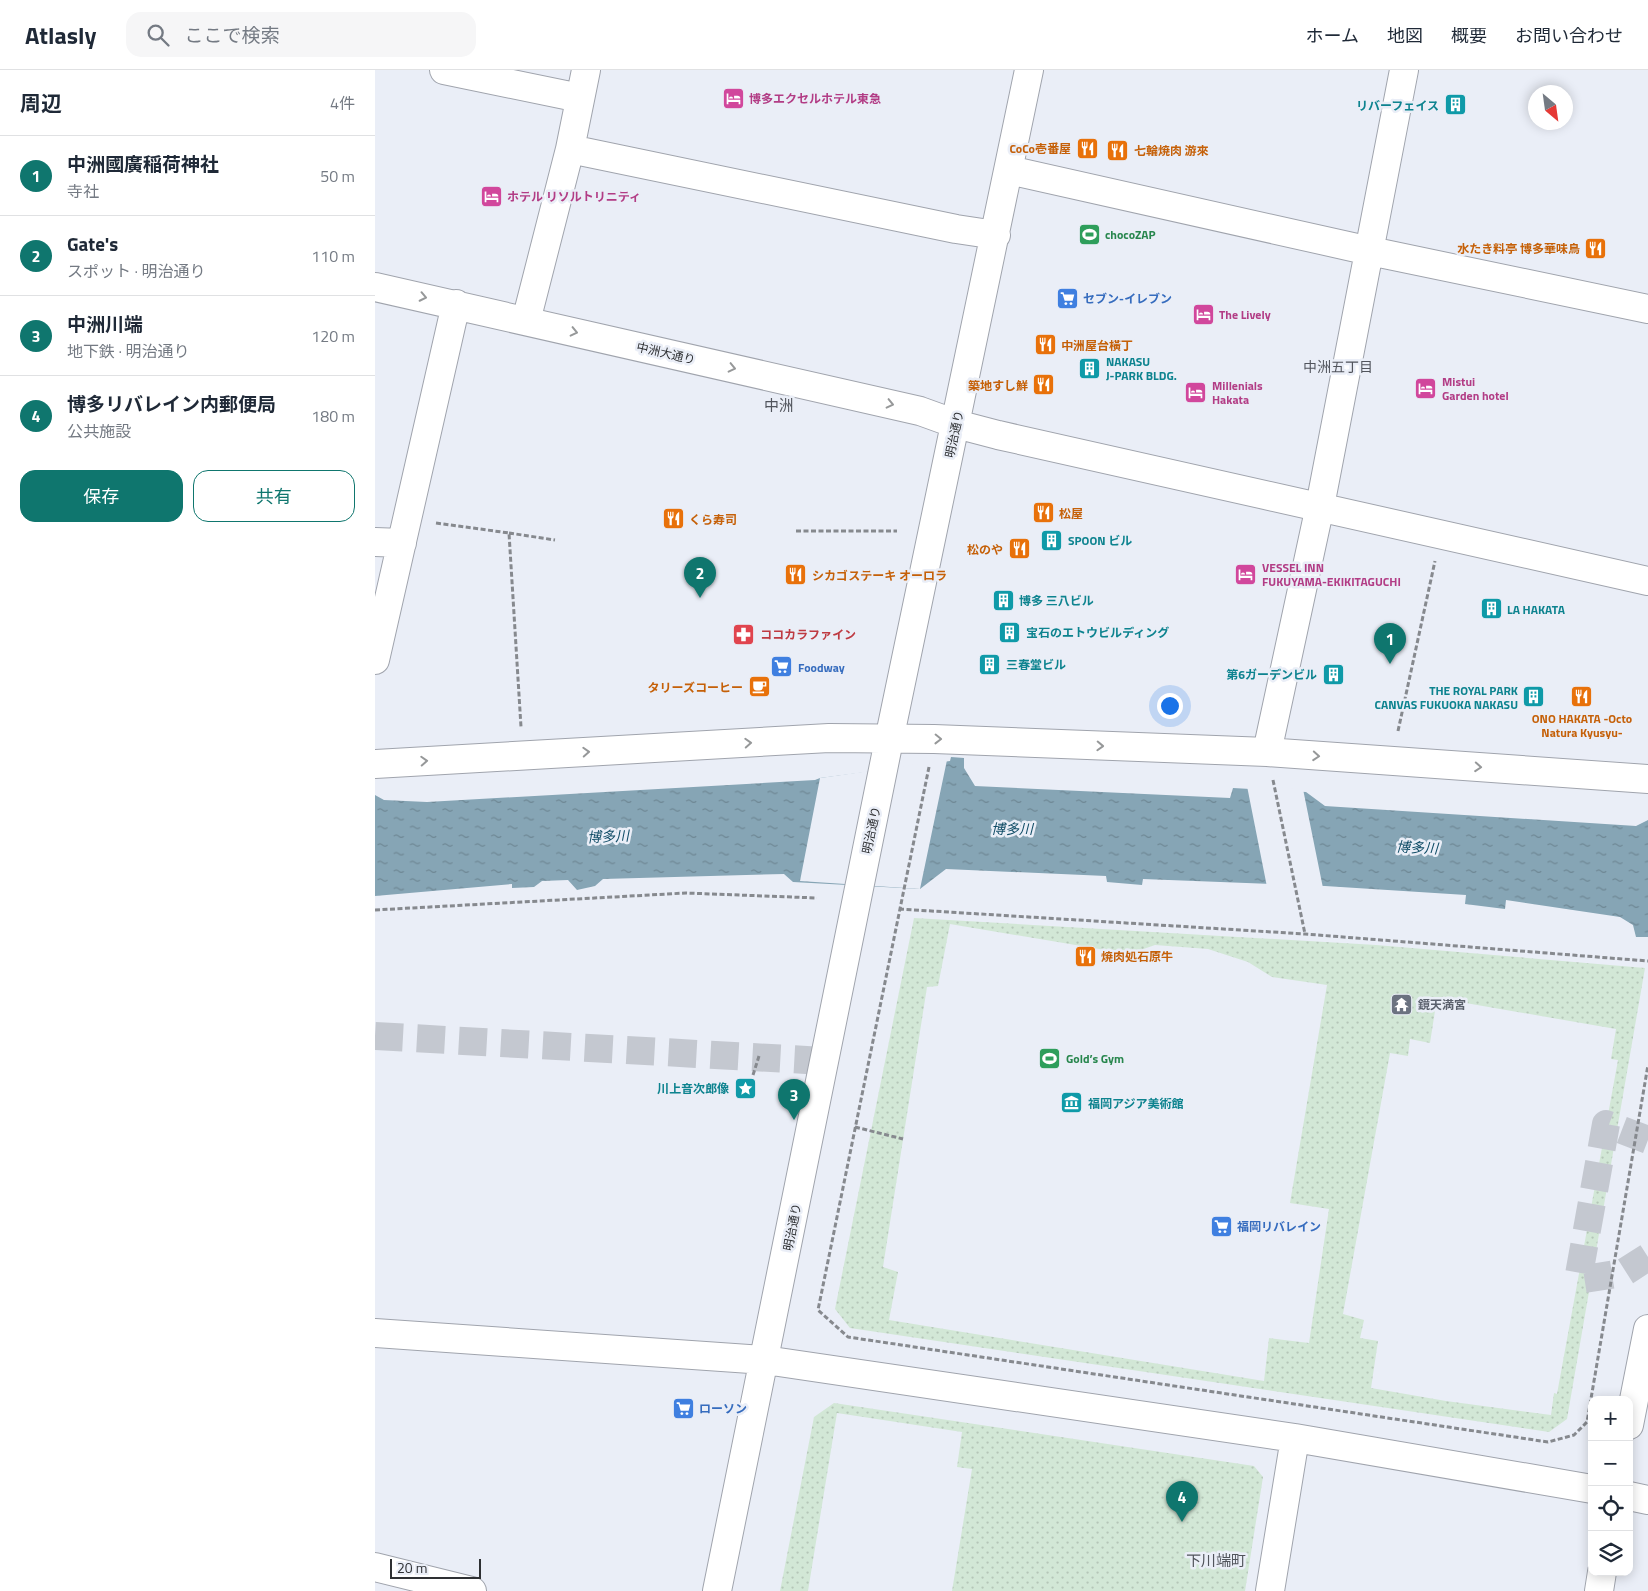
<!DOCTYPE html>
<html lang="ja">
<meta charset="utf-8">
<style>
:root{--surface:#fff;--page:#f6f6f7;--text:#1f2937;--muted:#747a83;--line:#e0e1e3;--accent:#0f766e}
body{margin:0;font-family:"Titillium Web","Noto Sans JP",sans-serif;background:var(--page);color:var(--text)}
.controls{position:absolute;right:15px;bottom:15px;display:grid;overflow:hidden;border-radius:10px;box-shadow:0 2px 12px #0003}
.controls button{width:45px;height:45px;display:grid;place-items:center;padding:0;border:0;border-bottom:1px solid var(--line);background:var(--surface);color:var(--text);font:25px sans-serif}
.compass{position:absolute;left:1153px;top:15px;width:45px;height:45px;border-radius:50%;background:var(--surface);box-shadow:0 2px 12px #0003;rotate:151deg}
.scale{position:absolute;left:15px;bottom:12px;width:91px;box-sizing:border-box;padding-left:5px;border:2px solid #2e3033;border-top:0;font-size:14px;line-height:18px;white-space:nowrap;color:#2e3033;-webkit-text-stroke:4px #eaeef7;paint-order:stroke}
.you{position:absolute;left:794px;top:635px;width:18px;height:18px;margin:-12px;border:4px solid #fff;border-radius:50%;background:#1a73e8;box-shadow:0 0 0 8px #1a73e833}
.badge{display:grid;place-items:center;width:32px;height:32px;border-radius:50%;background:var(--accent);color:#fff;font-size:16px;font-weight:700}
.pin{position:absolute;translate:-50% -41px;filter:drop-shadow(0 1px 2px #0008)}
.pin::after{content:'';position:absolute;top:26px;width:18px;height:15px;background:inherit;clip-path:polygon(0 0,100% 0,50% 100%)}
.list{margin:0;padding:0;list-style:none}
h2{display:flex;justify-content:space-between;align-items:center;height:65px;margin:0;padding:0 20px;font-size:21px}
h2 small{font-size:16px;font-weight:400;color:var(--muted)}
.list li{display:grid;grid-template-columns:32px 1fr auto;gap:15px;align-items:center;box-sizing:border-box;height:80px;padding:0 20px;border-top:1px solid var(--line)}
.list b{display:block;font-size:19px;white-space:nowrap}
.list p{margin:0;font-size:16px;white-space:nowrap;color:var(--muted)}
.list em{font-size:16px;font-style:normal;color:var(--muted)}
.actions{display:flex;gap:10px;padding:15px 20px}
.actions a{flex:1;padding:11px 0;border:1px solid var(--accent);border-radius:15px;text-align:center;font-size:18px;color:var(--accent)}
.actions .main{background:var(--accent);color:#fff}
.icon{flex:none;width:28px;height:28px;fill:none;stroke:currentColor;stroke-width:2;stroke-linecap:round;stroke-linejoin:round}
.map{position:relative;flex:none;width:1273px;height:1521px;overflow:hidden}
header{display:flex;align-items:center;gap:30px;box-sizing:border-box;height:70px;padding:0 25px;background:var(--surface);border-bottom:1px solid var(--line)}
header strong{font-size:24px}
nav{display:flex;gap:28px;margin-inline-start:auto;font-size:18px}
.search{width:350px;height:45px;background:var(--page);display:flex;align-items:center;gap:12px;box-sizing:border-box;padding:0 18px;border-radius:15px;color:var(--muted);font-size:19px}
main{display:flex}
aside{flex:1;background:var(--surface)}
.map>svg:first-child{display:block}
.grass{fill:url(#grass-dots);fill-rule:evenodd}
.water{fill:url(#water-ripples)}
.pier{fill:#eaeef7}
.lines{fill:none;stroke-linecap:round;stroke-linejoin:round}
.minor-tunnel{stroke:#c4c8d0;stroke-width:28;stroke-dasharray:28 14;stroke-linecap:butt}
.minor-casing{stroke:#a0a4ad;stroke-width:30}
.path{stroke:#86898e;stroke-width:3;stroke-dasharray:5 2.5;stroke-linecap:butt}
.minor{stroke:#fff;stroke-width:28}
.oneway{stroke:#969899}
.labels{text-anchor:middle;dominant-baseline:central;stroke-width:5;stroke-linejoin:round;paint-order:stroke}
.hotel-label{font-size:12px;font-weight:bold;fill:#b23c85;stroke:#eaeef7;text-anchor:start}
.culture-label{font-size:12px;font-weight:bold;fill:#0d838f;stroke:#eaeef7;text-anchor:start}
.food-label{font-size:12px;font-weight:bold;fill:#c56008;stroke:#eaeef7;text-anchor:start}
.leisure-label{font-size:12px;font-weight:bold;fill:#27864d;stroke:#eaeef7;text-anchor:start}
.shop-label{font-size:12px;font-weight:bold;fill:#366cbe;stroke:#eaeef7;text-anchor:start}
.street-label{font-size:12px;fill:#2e3033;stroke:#eaeef7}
.health-label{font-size:12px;font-weight:bold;fill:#be3a42;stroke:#eaeef7;text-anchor:start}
.worship-label{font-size:12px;font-weight:bold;fill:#5b616d;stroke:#eaeef7;text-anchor:start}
.neighbourhood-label{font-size:14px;fill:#51545c;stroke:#eaeef7}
.water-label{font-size:14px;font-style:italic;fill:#104c66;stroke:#eaeef7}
.quarter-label{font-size:15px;fill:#51545c;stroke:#eaeef7}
</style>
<header>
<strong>Atlasly</strong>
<div class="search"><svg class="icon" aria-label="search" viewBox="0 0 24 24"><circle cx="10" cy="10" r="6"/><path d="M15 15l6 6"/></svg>ここで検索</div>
<nav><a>ホーム</a><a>地図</a><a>概要</a><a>お問い合わせ</a></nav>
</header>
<main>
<aside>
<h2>周辺<small>4件</small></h2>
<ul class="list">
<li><span class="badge">1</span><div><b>中洲國廣稲荷神社</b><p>寺社</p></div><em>50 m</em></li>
<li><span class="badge">2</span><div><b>Gate's</b><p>スポット · 明治通り</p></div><em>110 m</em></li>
<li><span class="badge">3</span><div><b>中洲川端</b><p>地下鉄 · 明治通り</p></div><em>120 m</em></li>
<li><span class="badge">4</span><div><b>博多リバレイン内郵便局</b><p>公共施設</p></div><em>180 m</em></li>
</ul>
<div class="actions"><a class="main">保存</a><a>共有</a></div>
</aside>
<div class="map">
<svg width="1273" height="1521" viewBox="0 0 1273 1521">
<defs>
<pattern id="grass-dots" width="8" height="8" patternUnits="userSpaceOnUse" patternTransform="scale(1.25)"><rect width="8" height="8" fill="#d2e7d6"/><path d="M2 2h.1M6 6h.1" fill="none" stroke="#b5c6b8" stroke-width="1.8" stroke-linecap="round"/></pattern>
<pattern id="water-ripples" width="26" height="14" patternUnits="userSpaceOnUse" patternTransform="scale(1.25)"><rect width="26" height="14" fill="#86a5b5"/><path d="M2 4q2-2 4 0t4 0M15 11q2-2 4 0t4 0" fill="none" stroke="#6e8794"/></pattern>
</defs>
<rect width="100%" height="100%" fill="#eaeef7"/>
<!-- grass -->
<path class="grass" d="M539 848 1001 875 1270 898 1192 1349 1174 1362 475 1258 460 1239ZM575 854 754 884 780 875 833 879 873 892 897 907 952 915 915 1133 954 1139 934 1273 894 1268 889 1311 514 1250 523 1202 508 1197 552 917 563 916ZM1062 928 1241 959 1236 989 1243 990 1182 1324 1179 1323 1176 1345 1071 1331 996 1318 1003 1271 985 1268 989 1250 968 1244 1015 983 1033 986 1035 969 1055 973Z
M459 1333 879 1396 888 1407 870 1521H577L597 1399 582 1397 587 1362 462 1343 433 1521H405L439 1347Z"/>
<!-- water -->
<path class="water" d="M576 687 589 688V698L600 716 855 728 858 718 931 722 950 736 1261 756 1273 750V867H1261L1258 855 1245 847 1131 830 1130 839 1090 834 1091 825 950 816 768 809 767 815 732 812 731 806 571 799 545 819 418 812 409 804 228 809 220 816 202 820 193 810 167 811 159 817 137 818V814L0 826V725L9 730 52 732 440 710 445 708 575 691Z"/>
<!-- pier -->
<path class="pier" d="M572 690 545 819 425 811 445 708Z
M872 716 928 719 948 818 892 817Z"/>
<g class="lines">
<!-- minor-tunnel -->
<path class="minor-tunnel" d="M0 966 449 991
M1273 1070 1231 1054 1203 1210 1248 1203 1273 1187"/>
<defs>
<path id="minor" d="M69 0 205 28
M195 79 581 159 621 165
M634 100 995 181 1273 239
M0 217 545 341 581 354 623 365 1273 511
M151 251 195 79 211 0
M0 472 27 473
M0 590 81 234
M892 682 945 436 1029 0
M0 694 454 668 559 669 892 682 1273 709
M0 1263 390 1290 920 1368 1217 1419
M1254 1355 1273 1259
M1254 1426 1273 1430
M0 1497 97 1521
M342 1521 514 670 654 0
M895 1521 920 1368
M1224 1521 1227 1502"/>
</defs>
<!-- minor casing -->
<use href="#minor" class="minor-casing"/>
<!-- path -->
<path class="path" d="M61 453 134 463 146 657
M421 461H522
M134 463 180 470
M1023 661 1060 491
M554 697 443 1240 473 1267 1173 1372 1199 1365 1212 1352 1273 995
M898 710 930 864
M524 839 930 864 1273 891
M0 840 311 823 442 828
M378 1005 384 986
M480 1057 528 1069"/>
<!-- minor -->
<use href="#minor" class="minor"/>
</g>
<!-- one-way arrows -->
<defs><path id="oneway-chevron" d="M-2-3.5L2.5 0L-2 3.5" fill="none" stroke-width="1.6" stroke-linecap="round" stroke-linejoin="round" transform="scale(1.25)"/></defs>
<g class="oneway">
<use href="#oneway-chevron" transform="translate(48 227) rotate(12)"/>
<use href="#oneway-chevron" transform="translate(199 262) rotate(13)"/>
<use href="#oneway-chevron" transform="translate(357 298) rotate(13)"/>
<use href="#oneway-chevron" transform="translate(515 334) rotate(13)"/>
<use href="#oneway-chevron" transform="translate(563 669) rotate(1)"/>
<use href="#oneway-chevron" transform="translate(373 673) rotate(-3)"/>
<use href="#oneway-chevron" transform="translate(725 676) rotate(2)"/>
<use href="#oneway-chevron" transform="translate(211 682) rotate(-3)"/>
<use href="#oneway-chevron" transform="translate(941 686) rotate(4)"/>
<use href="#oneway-chevron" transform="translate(49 691) rotate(-3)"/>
<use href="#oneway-chevron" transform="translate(1103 697) rotate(4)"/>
</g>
<!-- icons -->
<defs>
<symbol id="hotel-square" viewBox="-11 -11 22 22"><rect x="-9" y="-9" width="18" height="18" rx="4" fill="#d1479c" stroke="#eaeef7"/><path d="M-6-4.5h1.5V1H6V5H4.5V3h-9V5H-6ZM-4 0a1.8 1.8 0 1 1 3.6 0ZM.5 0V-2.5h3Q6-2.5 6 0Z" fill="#fff"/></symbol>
<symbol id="building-square" viewBox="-11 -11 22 22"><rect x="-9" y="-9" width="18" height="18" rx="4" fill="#0f9aa8" stroke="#eaeef7"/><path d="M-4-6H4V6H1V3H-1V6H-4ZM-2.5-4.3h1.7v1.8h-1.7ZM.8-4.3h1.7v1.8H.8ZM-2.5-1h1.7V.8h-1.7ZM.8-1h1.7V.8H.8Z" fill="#fff"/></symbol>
<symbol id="restaurant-square" viewBox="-11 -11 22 22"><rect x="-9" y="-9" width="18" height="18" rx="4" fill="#e8710a" stroke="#eaeef7"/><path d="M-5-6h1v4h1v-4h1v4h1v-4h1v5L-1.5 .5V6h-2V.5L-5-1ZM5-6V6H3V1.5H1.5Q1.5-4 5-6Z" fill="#fff"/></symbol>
<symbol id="stadium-square" viewBox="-11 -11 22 22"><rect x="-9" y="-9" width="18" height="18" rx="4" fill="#2e9e5b" stroke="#eaeef7"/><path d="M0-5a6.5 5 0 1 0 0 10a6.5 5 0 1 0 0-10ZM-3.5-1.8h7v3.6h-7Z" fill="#fff"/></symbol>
<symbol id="supermarket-square" viewBox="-11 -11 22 22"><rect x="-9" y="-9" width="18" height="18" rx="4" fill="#3f7fe0" stroke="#eaeef7"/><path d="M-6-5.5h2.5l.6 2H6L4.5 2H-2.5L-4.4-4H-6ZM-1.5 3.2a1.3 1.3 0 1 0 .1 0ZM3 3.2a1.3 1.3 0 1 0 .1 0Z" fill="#fff"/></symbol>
<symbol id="pharmacy-square" viewBox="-11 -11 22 22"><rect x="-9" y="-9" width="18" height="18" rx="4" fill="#e0444e" stroke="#eaeef7"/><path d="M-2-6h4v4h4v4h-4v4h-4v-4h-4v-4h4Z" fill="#fff"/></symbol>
<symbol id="cafe-square" viewBox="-11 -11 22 22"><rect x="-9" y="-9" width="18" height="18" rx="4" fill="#e8710a" stroke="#eaeef7"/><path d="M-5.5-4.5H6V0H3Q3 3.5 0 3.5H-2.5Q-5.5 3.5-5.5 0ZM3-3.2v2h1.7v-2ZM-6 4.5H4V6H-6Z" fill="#fff"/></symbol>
<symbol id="temple-square" viewBox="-11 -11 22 22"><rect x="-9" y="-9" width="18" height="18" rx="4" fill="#6b7280" stroke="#eaeef7"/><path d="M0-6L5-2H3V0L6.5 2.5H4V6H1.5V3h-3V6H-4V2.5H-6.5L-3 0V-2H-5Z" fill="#fff"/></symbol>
<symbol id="sight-square" viewBox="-11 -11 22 22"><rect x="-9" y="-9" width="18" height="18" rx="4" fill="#0f9aa8" stroke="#eaeef7"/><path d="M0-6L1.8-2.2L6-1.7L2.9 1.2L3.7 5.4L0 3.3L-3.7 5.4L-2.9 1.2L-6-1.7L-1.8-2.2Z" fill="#fff"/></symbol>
<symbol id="museum-square" viewBox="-11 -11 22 22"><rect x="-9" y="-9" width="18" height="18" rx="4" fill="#0f9aa8" stroke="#eaeef7"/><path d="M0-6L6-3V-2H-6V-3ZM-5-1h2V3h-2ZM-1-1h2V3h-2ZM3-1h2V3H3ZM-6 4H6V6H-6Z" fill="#fff"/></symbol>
</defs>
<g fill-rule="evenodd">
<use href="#hotel-square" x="346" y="16" width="25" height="25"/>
<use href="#building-square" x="1068" y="22" width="25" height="25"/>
<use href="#restaurant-square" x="700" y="66" width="25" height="25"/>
<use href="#restaurant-square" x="730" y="68" width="25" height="25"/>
<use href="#hotel-square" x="104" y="114" width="25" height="25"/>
<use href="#stadium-square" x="702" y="152" width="25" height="25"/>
<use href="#restaurant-square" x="1208" y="166" width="25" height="25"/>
<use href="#supermarket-square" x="680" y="216" width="25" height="25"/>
<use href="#hotel-square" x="816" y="232" width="25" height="25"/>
<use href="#restaurant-square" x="658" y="262" width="25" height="25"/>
<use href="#building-square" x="702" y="286" width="25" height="25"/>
<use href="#restaurant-square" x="656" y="302" width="25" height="25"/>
<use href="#hotel-square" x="1038" y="306" width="25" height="25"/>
<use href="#hotel-square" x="808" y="310" width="25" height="25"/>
<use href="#restaurant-square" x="656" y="430" width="25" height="25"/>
<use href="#restaurant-square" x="286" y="436" width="25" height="25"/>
<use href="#building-square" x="664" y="458" width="25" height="25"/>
<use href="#restaurant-square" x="632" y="466" width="25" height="25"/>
<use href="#hotel-square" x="858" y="492" width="25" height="25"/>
<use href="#restaurant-square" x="408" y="492" width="25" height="25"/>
<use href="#building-square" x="616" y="518" width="25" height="25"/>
<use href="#building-square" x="1104" y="526" width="25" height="25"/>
<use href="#building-square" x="622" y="550" width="25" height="25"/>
<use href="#pharmacy-square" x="356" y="552" width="25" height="25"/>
<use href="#building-square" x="602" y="582" width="25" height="25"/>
<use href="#supermarket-square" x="394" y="584" width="25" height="25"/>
<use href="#building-square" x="946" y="592" width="25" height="25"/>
<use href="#cafe-square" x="372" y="604" width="25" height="25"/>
<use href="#building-square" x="1146" y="614" width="25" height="25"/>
<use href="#restaurant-square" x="1194" y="614" width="25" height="25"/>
<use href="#restaurant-square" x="698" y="874" width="25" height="25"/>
<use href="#temple-square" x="1014" y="922" width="25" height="25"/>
<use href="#stadium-square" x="662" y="976" width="25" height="25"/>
<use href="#sight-square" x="358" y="1006" width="25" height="25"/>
<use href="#museum-square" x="684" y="1020" width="25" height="25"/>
<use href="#supermarket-square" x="834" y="1144" width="25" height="25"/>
<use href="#supermarket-square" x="296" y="1326" width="25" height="25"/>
</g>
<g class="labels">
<!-- hotel labels -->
<g class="hotel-label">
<text x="374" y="28">博多エクセルホテル東急</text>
<text x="132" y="126">ホテル リソルトリニティ</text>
<text x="844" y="244">The Lively</text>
<text x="1067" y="311">Mistui<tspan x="1067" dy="14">Garden hotel</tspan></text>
<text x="837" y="315">Millenials<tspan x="837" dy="14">Hakata</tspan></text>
<text x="887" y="497">VESSEL INN<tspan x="887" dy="14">FUKUYAMA-EKIKITAGUCHI</tspan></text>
</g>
<!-- culture labels -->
<g class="culture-label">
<text x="1064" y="35" text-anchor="end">リバーフェイス</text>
<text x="731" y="291">NAKASU<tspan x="731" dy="14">J-PARK BLDG.</tspan></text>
<text x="693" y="470">SPOON ビル</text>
<text x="644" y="530">博多 三八ビル</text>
<text x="1132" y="539">LA HAKATA</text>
<text x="651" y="562">宝石のエトウビルディング</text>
<text x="631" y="594">三春堂ビル</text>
<text x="942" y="604" text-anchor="end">第6ガーデンビル</text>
<text x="1143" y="620" text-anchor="end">THE ROYAL PARK<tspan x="1143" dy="14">CANVAS FUKUOKA NAKASU</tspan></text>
<text x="354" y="1018" text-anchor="end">川上音次郎像</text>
<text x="713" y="1033">福岡アジア美術館</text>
</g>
<!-- food labels -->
<g class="food-label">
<text x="696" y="78" text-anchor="end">CoCo壱番屋</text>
<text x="759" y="80">七輪焼肉 游來</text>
<text x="1205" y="178" text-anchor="end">水たき料亭 博多華味鳥</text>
<text x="686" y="275">中洲屋台橫丁</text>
<text x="653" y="315" text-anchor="end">築地すし鮮</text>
<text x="684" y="443">松屋</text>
<text x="314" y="449">くら寿司</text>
<text x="628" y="479" text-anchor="end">松のや</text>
<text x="437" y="505">シカゴステーキ オーロラ</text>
<text x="368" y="617" text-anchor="end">タリーズコーヒー</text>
<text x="1207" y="648" text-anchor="middle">ONO HAKATA -Octo<tspan x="1207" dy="14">Natura Kyusyu-</tspan></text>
<text x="726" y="886">焼肉処石原牛</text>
</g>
<!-- leisure labels -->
<g class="leisure-label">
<text x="730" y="164">chocoZAP</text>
<text x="691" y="988">Gold’s Gym</text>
</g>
<!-- shop labels -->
<g class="shop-label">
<text x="708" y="228">セブン-イレブン</text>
<text x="423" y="597">Foodway</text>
<text x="862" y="1156">福岡リバレイン</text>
<text x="324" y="1338">ローソン</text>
</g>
<!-- street labels -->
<g class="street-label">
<text transform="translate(291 283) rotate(13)">中洲大通り</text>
<text transform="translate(579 364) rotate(-78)">明治通り</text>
<text transform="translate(496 760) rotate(-78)">明治通り</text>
<text transform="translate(417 1157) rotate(-79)">明治通り</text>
</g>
<!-- health labels -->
<g class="health-label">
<text x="385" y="564">ココカラファイン</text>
</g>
<!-- worship labels -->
<g class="worship-label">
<text x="1043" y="934">鏡天満宮</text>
</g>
<!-- neighbourhood labels -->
<g class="neighbourhood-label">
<text x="963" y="296">中洲五丁目</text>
</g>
<!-- water labels -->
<g class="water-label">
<text x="637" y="758">博多川</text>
<text transform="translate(233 766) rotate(-3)">博多川</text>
<text transform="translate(1042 777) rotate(3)">博多川</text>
</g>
<!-- quarter labels -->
<g class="quarter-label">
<text x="404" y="335">中洲</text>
<text x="841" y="1490">下川端町</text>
</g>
</g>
</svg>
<div class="controls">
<button>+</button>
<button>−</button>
<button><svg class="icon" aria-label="locate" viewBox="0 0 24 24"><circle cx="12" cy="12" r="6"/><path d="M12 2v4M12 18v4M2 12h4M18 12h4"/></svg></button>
<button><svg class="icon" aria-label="layers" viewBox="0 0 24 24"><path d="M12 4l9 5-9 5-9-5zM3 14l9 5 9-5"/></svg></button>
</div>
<svg class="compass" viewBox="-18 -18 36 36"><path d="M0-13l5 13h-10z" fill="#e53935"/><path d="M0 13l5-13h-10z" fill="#747a83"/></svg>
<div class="scale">20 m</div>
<div class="you"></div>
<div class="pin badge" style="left:1015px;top:594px">1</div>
<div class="pin badge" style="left:325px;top:528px">2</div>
<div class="pin badge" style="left:419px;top:1050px">3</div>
<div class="pin badge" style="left:807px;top:1452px">4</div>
</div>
</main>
